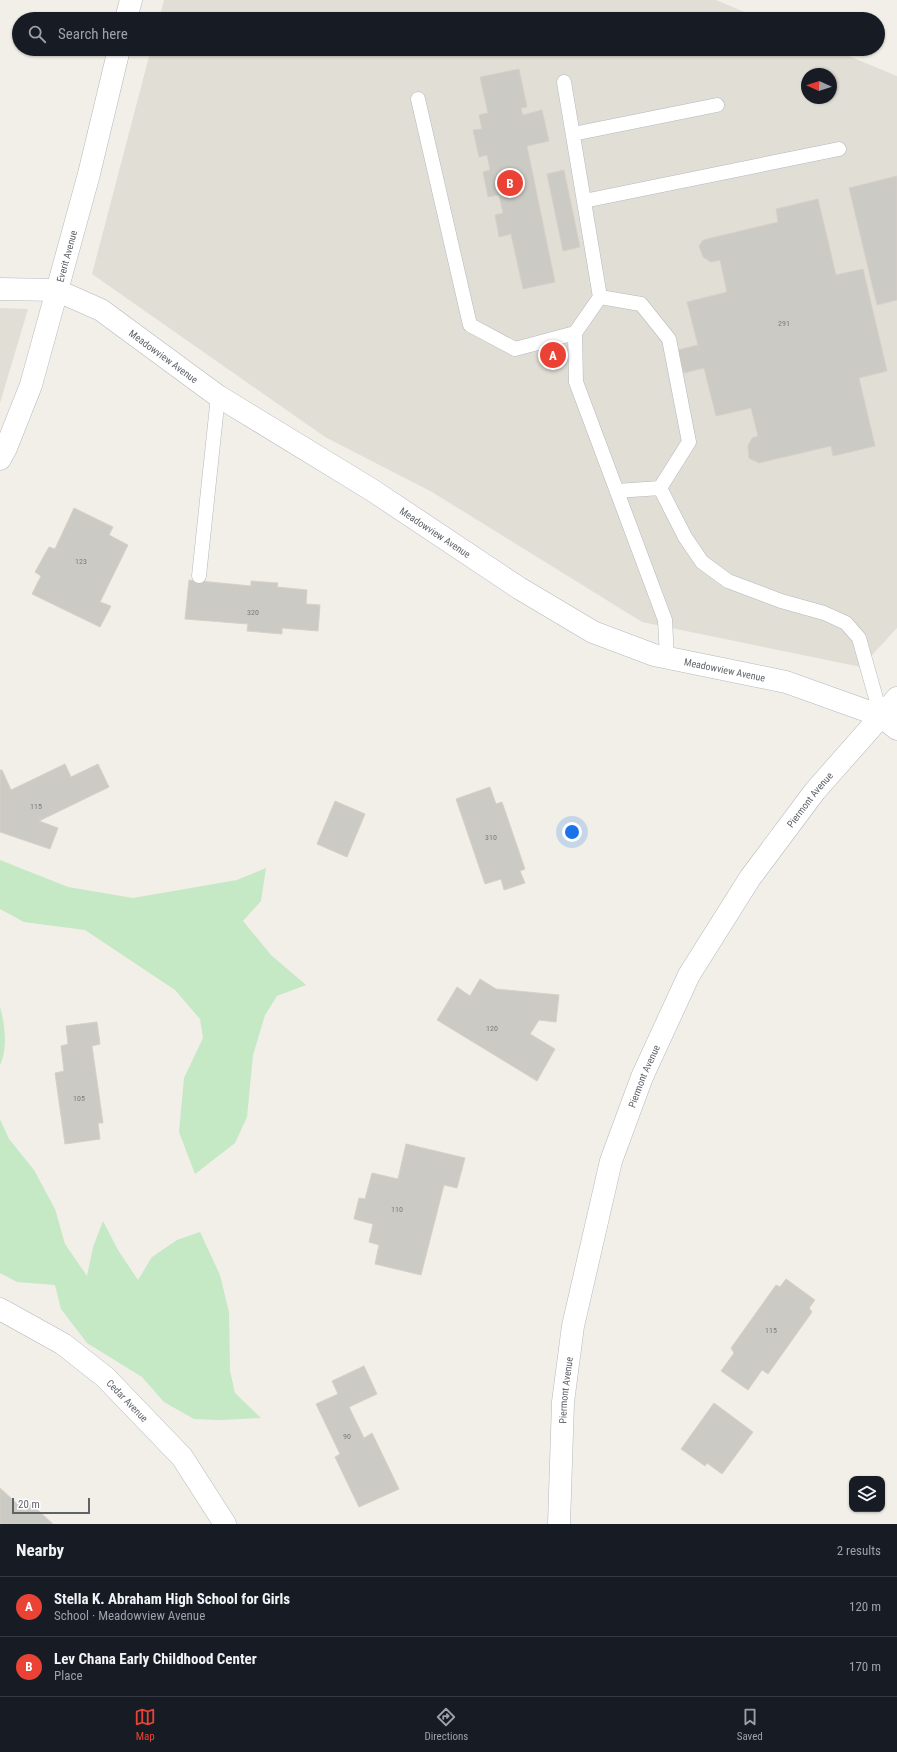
<!DOCTYPE html>
<meta charset="utf-8">
<style>
:root{--surface:#171b24;--page:#242831;--text:#f1f3f6;--muted:#9ea1a6;--line:#363941;--accent:#ea4335}
body{margin:0;font-family:"Roboto Condensed",sans-serif;background:var(--page);color:var(--text)}
.controls{position:absolute;right:12px;bottom:12px;display:grid;overflow:hidden;border-radius:8px;box-shadow:0 1px 3px #0004}
.controls button{width:36px;height:36px;display:grid;place-items:center;padding:0;border:0;border-bottom:1px solid var(--line);background:var(--surface);color:var(--text);font:20px sans-serif}
.compass{position:absolute;left:801px;top:68px;width:36px;height:36px;border-radius:50%;background:var(--surface);box-shadow:0 1px 3px #0004;rotate:273deg}
.scale{position:absolute;left:12px;bottom:10px;width:78px;box-sizing:border-box;padding-left:4px;border:2px solid #5f6368;border-top:0;font-size:11px;line-height:14px;white-space:nowrap;color:#5f6368;-webkit-text-stroke:3px #fff;paint-order:stroke}
.you{position:absolute;left:572px;top:832px;width:14px;height:14px;margin:-10px;border:3px solid #fff;border-radius:50%;background:#1a73e8;box-shadow:0 0 0 6px #1a73e833}
.badge{display:grid;place-items:center;width:26px;height:26px;border-radius:50%;background:var(--accent);color:#fff;font-size:13px;font-weight:700}
.pin{position:absolute;translate:-50% -50%;border:2px solid #fff;box-shadow:0 1px 4px #0006}
.list{margin:0;padding:0;list-style:none}
h2{display:flex;justify-content:space-between;align-items:center;height:52px;margin:0;padding:0 16px;font-size:17px}
h2 small{font-size:13px;font-weight:400;color:var(--muted)}
.list li{display:grid;grid-template-columns:26px 1fr auto;gap:12px;align-items:center;box-sizing:border-box;height:60px;padding:0 16px;border-top:1px solid var(--line)}
.list b{display:block;font-size:15px;white-space:nowrap}
.list p{margin:0;font-size:13px;white-space:nowrap;color:var(--muted)}
.list em{font-size:13px;font-style:normal;color:var(--muted)}
.icon{flex:none;width:22px;height:22px;fill:none;stroke:currentColor;stroke-width:2;stroke-linecap:round;stroke-linejoin:round}
.map{position:relative;flex:none;width:897px;height:1524px;overflow:hidden}
.search{position:absolute;background:var(--surface);box-shadow:0 1px 3px #0004;left:12px;right:12px;top:12px;height:44px;display:flex;align-items:center;gap:10px;box-sizing:border-box;padding:0 14px;border-radius:22px;color:var(--muted);font-size:15px}
.sheet{height:172px;background:var(--surface)}
nav{display:flex;justify-content:space-around;align-items:center;box-sizing:border-box;height:56px;border-top:1px solid var(--line);background:var(--surface);font-size:11px;color:var(--muted)}
nav a{display:grid;justify-items:center;gap:2px}
nav .on{color:var(--accent)}
.map>svg:first-child{display:block}
.education{fill:#e1ded6;fill-rule:evenodd}
.green{fill:#c5e8c5}
.building{fill:#cccac5;stroke:#d6d1c6}
.lines{fill:none;stroke-linecap:round;stroke-linejoin:round}
.lane-casing{stroke:#b5b8bc;stroke-width:15}
.street-casing{stroke:#b5b8bc;stroke-width:23}
.lane{stroke:#fff;stroke-width:14}
.street{stroke:#fff;stroke-width:22}
.labels{text-anchor:middle;dominant-baseline:central;stroke-width:3;stroke-linejoin:round;paint-order:stroke}
.number-label{font-size:8px;fill:#7a7d7f}
.street-label{font-size:10px;fill:#5f6368;stroke:#fff}
</style>
<div class="map">
<svg width="897" height="1524" viewBox="0 0 897 1524">
<rect width="100%" height="100%" fill="#f1efe8"/>
<!-- education -->
<path class="education" d="M164 0H716L761 19H159Z
M151 49H832L897 76V628L861 667 642 622 432 492 325 437 92 274ZM807 74H831V98H807Z
M0 308 28 309 0 403Z"/>
<!-- green -->
<path class="green" d="M0 860 68 887 133 898 237 880 266 868 261 901 243 921 271 955 306 985 277 996 265 1015 253 1055 247 1117 235 1143 195 1174 179 1132 184 1078 203 1038 200 1019 175 990 85 930 24 922 0 909Z
M0 1007C5 1024 8 1049 0 1065Z
M0 1119 9 1139 34 1170 55 1209 65 1244 87 1276 93 1247 103 1221 118 1250 138 1280 152 1257 177 1240 200 1232 220 1275 229 1312 230 1371 235 1393 261 1418 219 1420 194 1419 164 1402 142 1377 87 1343 61 1309 55 1285 17 1282 0 1273Z"/>
<!-- building -->
<path class="building" d="M519 69 527 107 521 108 523 115 542 110 549 141 527 146 555 282 523 289 511 234 499 237 495 215 503 213 499 195 488 197 483 172 490 170 487 155 479 157 473 130 482 129 479 115 488 113 480 77Z
M564 170 580 247 563 251 547 174Z
M897 176V300L877 305 849 188Z
M818 199 836 275 863 269 887 371 859 378 875 446 833 456 831 446 759 463 749 458 748 446 752 438 758 436 751 408 716 416 704 368 684 373 678 350 698 345 687 302 727 292 720 260 711 262 703 257 699 246 703 240 778 222 776 209Z
M74 508 113 527 109 535 128 545 100 602 111 606 100 627 32 594 41 576 35 572 49 547 55 549Z
M189 580 251 586V581L278 583 277 587 307 590 306 604 320 605 318 631 282 628V634L247 631 248 624 185 619Z
M65 764 71 777 98 764 109 787 39 821 58 828 50 849 0 832V770H2L11 790Z
M490 787 496 804 502 802 525 869 520 871 525 883 504 890 501 879 485 884 456 799Z
M335 801 365 814 347 857 317 844Z
M480 979 496 989 559 995 556 1022 539 1020 530 1034 555 1049 537 1081 437 1020 457 987 470 996Z
M97 1022 100 1044 92 1046 103 1123H98L100 1139 65 1144 55 1073 64 1071 61 1046 68 1044 66 1026Z
M406 1144 465 1158 457 1188 444 1185 421 1275 375 1264 379 1245 369 1242 373 1224 354 1219 359 1198 365 1199 372 1173 398 1179Z
M786 1279 815 1300 809 1308 812 1312 768 1374 762 1370 748 1390 721 1371 734 1353 731 1348 776 1285 780 1287Z
M364 1366 377 1394 349 1407 364 1438 372 1433 399 1489 359 1507 335 1457 340 1454 316 1404 338 1394 332 1381Z
M714 1403 753 1432 722 1474 707 1463 705 1466 681 1449Z
M0 1488 25 1511 31 1504 53 1524H0Z"/>
<g class="lines">
<defs>
<path id="lane" d="M564 82 600 297
M418 99 470 325 515 349 575 333 576 382 665 620 667 657
M573 134 717 105
M584 201 839 149
M575 333 600 297 641 304 669 339 689 442 660 488 617 491
M660 488 685 537 702 562 728 581 781 601 824 613 846 623 859 638 881 716
M199 576 218 396"/>
<g id="street">
<path d="M126 19 131 0"/>
<path id="s1" d="M0 289 56 290 101 310 218 396 372 490 519 588 593 632 654 655 786 682 881 716 897 729"/>
<path id="s2" d="M0 459 6 448 31 385 89 174 119 49"/>
<path id="s3" d="M0 1309 63 1344 105 1377 182 1457 225 1524"/>
<path id="s4" d="M559 1524 563 1402 573 1326 611 1161 642 1077 689 975 750 878 815 791 897 698"/>
</g>
</defs>
<!-- lane casing -->
<use href="#lane" class="lane-casing"/>
<!-- street casing -->
<use href="#street" class="street-casing"/>
<!-- lane -->
<use href="#lane" class="lane"/>
<!-- street -->
<use href="#street" class="street"/>
</g>
<g class="labels">
<!-- number labels -->
<g class="number-label">
<text x="784" y="323">291</text>
<text x="81" y="561">123</text>
<text x="253" y="612">320</text>
<text x="36" y="806">115</text>
<text x="491" y="837">310</text>
<text x="492" y="1028">120</text>
<text x="79" y="1098">105</text>
<text x="397" y="1209">110</text>
<text x="771" y="1330">115</text>
<text x="347" y="1436">90</text>
</g>
<!-- street labels -->
<g class="street-label">
<text stroke="none"><textPath href="#s2" startOffset="214">Everit Avenue</textPath></text>
<text stroke="none"><textPath href="#s1" startOffset="183">Meadowview Avenue</textPath></text>
<text stroke="none"><textPath href="#s1" startOffset="507">Meadowview Avenue</textPath></text>
<text stroke="none"><textPath href="#s1" startOffset="831">Meadowview Avenue</textPath></text>
<text stroke="none"><textPath href="#s4" startOffset="783">Piermont Avenue</textPath></text>
<text stroke="none"><textPath href="#s4" startOffset="459">Piermont Avenue</textPath></text>
<text stroke="none"><textPath href="#s4" startOffset="134">Piermont Avenue</textPath></text>
<text stroke="none"><textPath href="#s3" startOffset="158">Cedar Avenue</textPath></text>
</g>
</g>
</svg>
<div class="controls">
<button><svg class="icon" aria-label="layers" viewBox="0 0 24 24"><path d="M12 4l9 5-9 5-9-5zM3 14l9 5 9-5"/></svg></button>
</div>
<svg class="compass" viewBox="-18 -18 36 36"><path d="M0-13l5 13h-10z" fill="#e53935"/><path d="M0 13l5-13h-10z" fill="#9ea1a6"/></svg>
<div class="scale">20 m</div>
<div class="you"></div>
<div class="pin badge" style="left:553px;top:355px">A</div>
<div class="pin badge" style="left:510px;top:183px">B</div>
<div class="search"><svg class="icon" aria-label="search" viewBox="0 0 24 24"><circle cx="10" cy="10" r="6"/><path d="M15 15l6 6"/></svg>Search here</div>
</div>
<section class="sheet">
<h2>Nearby<small>2 results</small></h2>
<ul class="list">
<li><span class="badge">A</span><div><b>Stella K. Abraham High School for Girls</b><p>School · Meadowview Avenue</p></div><em>120 m</em></li>
<li><span class="badge">B</span><div><b>Lev Chana Early Childhood Center</b><p>Place</p></div><em>170 m</em></li>
</ul>
</section>
<nav>
<a class="on"><svg class="icon" aria-label="map" viewBox="0 0 24 24"><path d="M3 6l6-2 6 2 6-2v14l-6 2-6-2-6 2zM9 4v14M15 6v14"/></svg>Map</a>
<a><svg class="icon" aria-label="directions" viewBox="0 0 24 24"><path d="M12 3l9 9-9 9-9-9zM9 14v-3h6M13 9l2 2-2 2"/></svg>Directions</a>
<a><svg class="icon" aria-label="saved" viewBox="0 0 24 24"><path d="M7 4h10v16l-5-4-5 4z"/></svg>Saved</a>
</nav>
